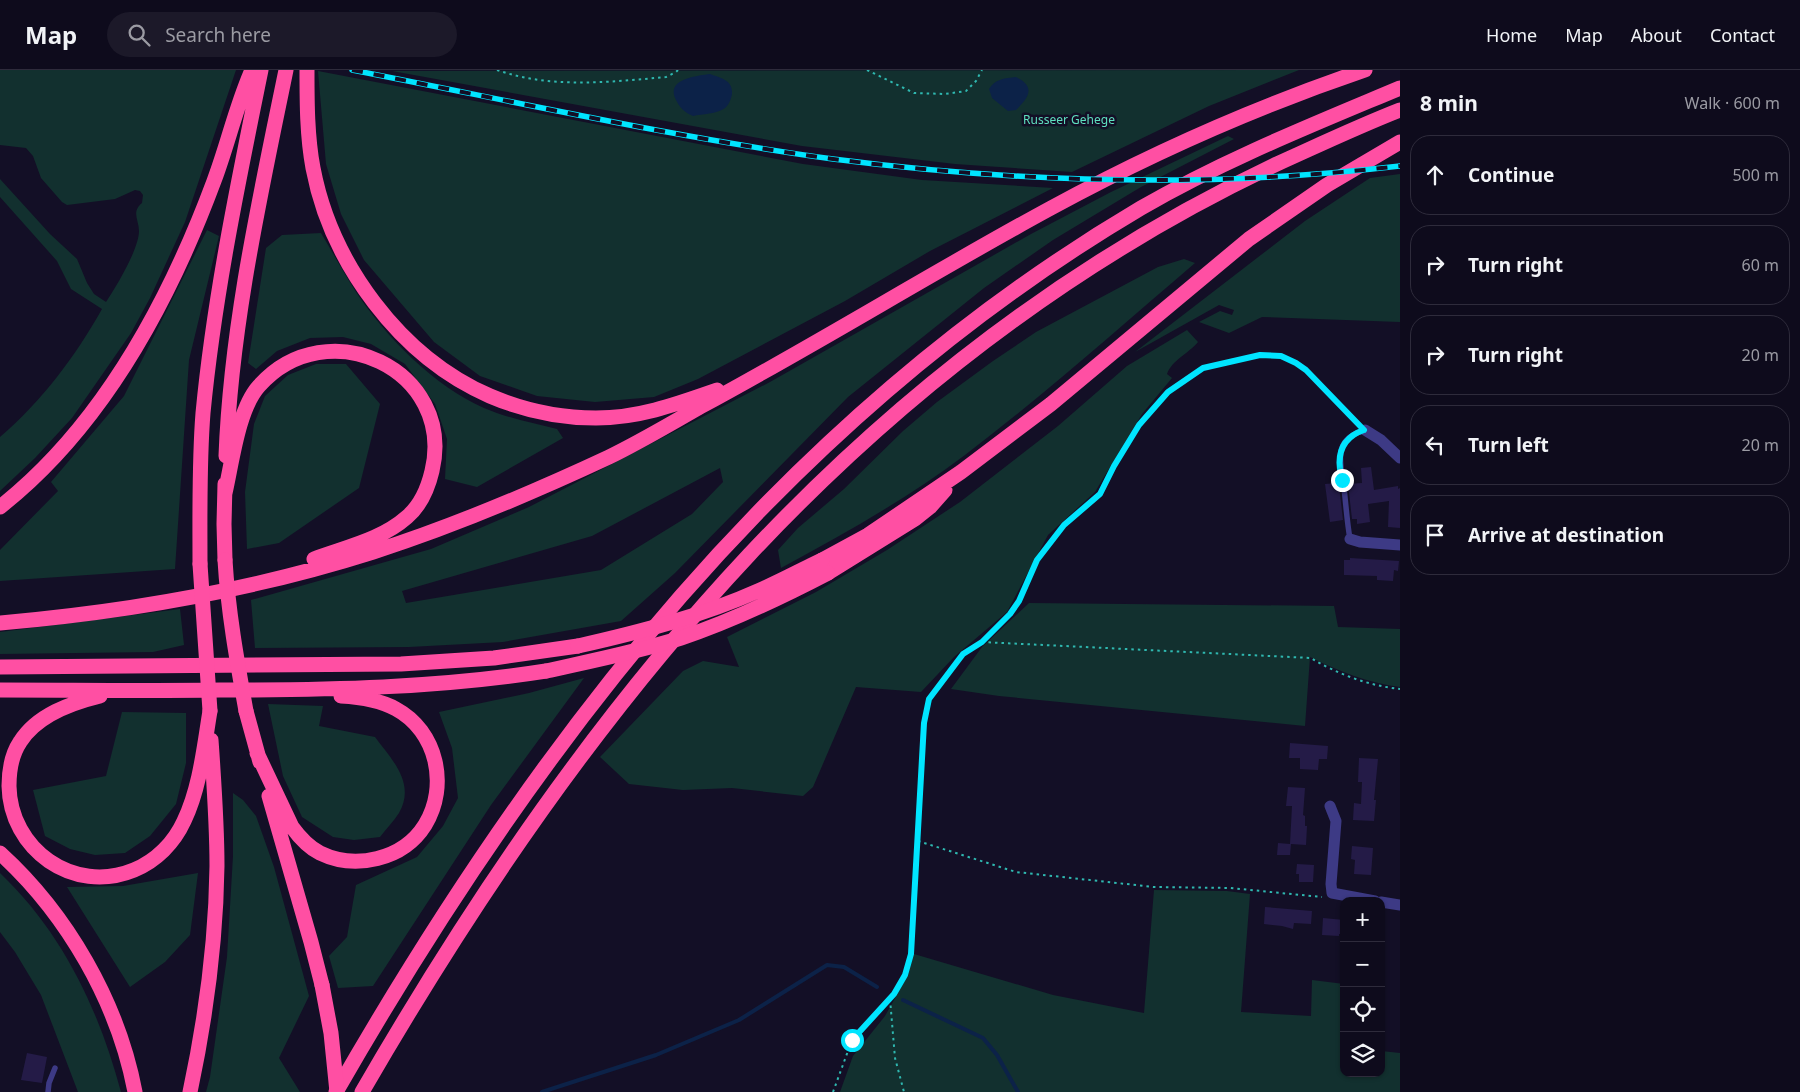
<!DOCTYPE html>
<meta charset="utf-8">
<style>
:root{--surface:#0e0b1c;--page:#1c1929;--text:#f1f3f6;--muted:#9b9ba3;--line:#2e2b3b}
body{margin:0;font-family:"Noto Sans",sans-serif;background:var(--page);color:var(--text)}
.controls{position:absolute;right:15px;bottom:15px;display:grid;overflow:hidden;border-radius:10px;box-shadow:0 1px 4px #0004}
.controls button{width:45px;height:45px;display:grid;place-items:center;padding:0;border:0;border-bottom:1px solid var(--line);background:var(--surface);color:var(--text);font:25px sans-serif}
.stop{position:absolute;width:15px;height:15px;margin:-11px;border:4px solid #00e5ff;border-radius:50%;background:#fff}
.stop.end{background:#00e5ff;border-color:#fff;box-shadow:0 1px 5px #0008}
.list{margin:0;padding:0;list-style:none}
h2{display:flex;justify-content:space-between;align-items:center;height:65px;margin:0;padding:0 20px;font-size:21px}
h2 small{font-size:16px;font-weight:400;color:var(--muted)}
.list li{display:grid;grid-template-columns:32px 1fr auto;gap:15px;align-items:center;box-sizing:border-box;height:80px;margin:0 10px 10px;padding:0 10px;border:1px solid var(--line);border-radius:20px}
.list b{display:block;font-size:19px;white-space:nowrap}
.list em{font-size:16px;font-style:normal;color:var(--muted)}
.icon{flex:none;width:28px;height:28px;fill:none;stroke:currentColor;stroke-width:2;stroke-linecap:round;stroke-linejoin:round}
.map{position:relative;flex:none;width:1400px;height:1022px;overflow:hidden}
header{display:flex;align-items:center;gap:30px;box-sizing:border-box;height:70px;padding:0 25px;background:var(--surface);border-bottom:1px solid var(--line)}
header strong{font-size:24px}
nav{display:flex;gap:28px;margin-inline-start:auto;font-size:18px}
.search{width:350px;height:45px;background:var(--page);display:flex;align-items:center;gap:12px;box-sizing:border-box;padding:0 18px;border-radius:28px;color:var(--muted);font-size:19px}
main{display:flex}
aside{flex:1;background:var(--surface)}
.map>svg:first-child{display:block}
.green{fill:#12302f;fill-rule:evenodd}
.water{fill:#0c2248}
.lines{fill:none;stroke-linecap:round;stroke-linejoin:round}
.stream{stroke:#0c2248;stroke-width:4}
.building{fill:#241b47}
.path{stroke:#2fb8b0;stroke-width:2;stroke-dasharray:2.5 4;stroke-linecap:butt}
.service{stroke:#3d3a85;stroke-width:5.5}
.minor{stroke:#3d3a85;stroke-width:11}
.motorway{stroke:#ff4fa3;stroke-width:15}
.rail-casing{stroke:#00e5ff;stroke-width:5.5}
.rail{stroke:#130f26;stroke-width:4;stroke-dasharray:11;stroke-linecap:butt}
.motorway-bridge{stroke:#ff4fa3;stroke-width:15}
.route{stroke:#00e5ff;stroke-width:6}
.labels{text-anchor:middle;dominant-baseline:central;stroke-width:5;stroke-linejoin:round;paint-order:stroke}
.park-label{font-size:12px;fill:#5fe0c0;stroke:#130f26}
</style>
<header>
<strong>Map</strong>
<div class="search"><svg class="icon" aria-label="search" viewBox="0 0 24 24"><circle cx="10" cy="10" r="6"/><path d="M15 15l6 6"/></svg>Search here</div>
<nav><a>Home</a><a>Map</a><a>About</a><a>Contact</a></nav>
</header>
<main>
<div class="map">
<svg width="1400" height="1022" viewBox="0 0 1400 1022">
<rect width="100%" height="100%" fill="#130f26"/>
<!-- green -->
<path class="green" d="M0 0H236L185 152 150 228 131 263 72 348 35 388 0 421V367C42 331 75 287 102 239L71 219 57 191 0 127V109L50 164 77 189 87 213 94 224 106 232C116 217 139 179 139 161 139 150 131 142 142 133L143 125 140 121 135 120 115 129 67 135 62 132 41 108 33 86 26 78 0 75Z
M1299 0 1209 36 1072 102 955 94 802 76 392 1Z
M318 1 803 94 922 110 1053 118 930 181 845 231 698 309 654 327 595 332 537 326 480 306 434 272 364 190 341 144 326 94Z
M1228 66 1234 69 1141 117 1053 170 984 218 848 327 675 503 621 551 503 572 409 577 255 578 251 530 431 479 529 437 770 312 1031 164 1111 122ZM720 398 723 412 692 444 601 500 406 533 402 521 592 466Z
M1400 104V252L1262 247 1229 263 1199 252 1220 241 1232 245 1234 240 1219 235 1135 282 1305 151 1370 108Z
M207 160 219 166 189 290 175 499 0 511V480L58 421 51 412 124 326Z
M321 163C333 183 344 203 356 222 386 267 434 316 484 338 507 348 533 353 557 359L563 368 477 417 445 409 447 369 435 334 405 294 371 274 343 267 310 268 277 281 256 299 248 293 266 178 282 165Z
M1184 189 1195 193C1119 258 1044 325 965 385 908 428 844 464 781 498L778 480 798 458 844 419 903 361 937 332 993 291 1036 262 1158 197Z
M1187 260 1198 272C1188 284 1172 290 1167 304L1172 308 1142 344 1095 422 1048 465 1007 542 954 587 921 622 856 617 813 717 803 726 732 718 683 720 629 714 600 687 683 601 703 591 739 597 727 567 816 522 887 480 960 432 1058 356 1127 296Z
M316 294H346L380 334 359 418 279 473 247 479 245 422 254 354 265 326 288 305Z
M1029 533 1334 536 1338 557 1400 559V617C1368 613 1338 601 1310 587L1305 656 999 626 951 619 982 577Z
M180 539 184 575 153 582 0 584V562Z
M584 608 491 735 373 916 338 918 329 886 347 867 356 815 417 787 443 756 458 728 452 678 439 642 529 623Z
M268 634 323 636 319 656 375 667C392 690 416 713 399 743 394 751 386 759 380 767L354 770 333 767 302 747 283 706Z
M122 642 186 643V693L176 734 150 766 125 783 95 785 70 779 45 766 33 720 106 706Z
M233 723 243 730 256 746 274 797 309 926 279 988 300 1022H206L210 1007 227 887 233 786Z
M0 803C63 863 99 940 121 1022H78L41 925 15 882 0 862Z
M198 803 190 865 165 892 130 917 67 817 123 816Z
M1154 820 1227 821 1250 824 1241 942 1311 946 1312 910 1344 914V1003H1381V981L1400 983V1022H840L853 986 885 946 908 905 914 884 1053 925 1144 943Z"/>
<!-- water -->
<path class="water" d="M710 4C721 8 733 10 732 24 731 29 729 35 725 38 717 44 702 44 693 46 684 42 680 38 676 30 665 9 696 6 710 4Z
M1016 7C1036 17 1029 27 1016 40L1008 41 992 28 989 19C995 9 1005 8 1016 7Z"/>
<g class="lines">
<!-- stream -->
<path class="stream" d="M903 930 983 968 997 985 1018 1022
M542 1022 656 985 739 950 827 895 844 897 877 917"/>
</g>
<!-- building -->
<path class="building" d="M1371 397 1374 420 1398 416V419L1400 418V458L1388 457 1389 431 1368 434 1370 452 1357 454V449H1352L1348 414 1362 413 1361 398Z
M1336 413 1337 415H1339L1343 450 1330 452 1325 414Z
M1350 488 1399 491 1398 501 1394 500 1393 511 1377 510V506L1344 505V490H1350Z
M1290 673 1328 676 1327 689H1319L1318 700 1300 699V688H1289Z
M1359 688 1378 689 1374 730H1376L1374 751 1353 750 1354 733 1361 734 1362 712H1358Z
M1288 717 1305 718 1303 745 1305 746V756H1307L1306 775 1291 774 1290 785H1277L1278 773 1290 774 1292 736H1286Z
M1352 776 1373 778 1371 805 1354 804 1355 790 1351 789Z
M1297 794 1314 795 1313 812H1299V804H1296Z
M1265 837 1312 841 1311 854 1294 853 1293 859 1282 856 1264 854Z
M1323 848 1344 850V864H1339V866L1322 865Z
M27 983 47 987 42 1013 21 1010Z"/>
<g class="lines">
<!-- path -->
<path class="path" d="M497 0C551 19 610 12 666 7L676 2 678 0
M867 0 914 23 945 24 966 21 976 11 982 0
M982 572 1311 588C1337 604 1370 616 1400 619
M918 771 1016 802 1154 817 1230 818 1322 827
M890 929 895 988 904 1022
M833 1022 852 970 894 924 905 905 911 884 924 653 929 629 963 584 982 572 1010 544 1019 531 1037 490 1064 455 1100 424 1114 396 1139 355 1168 322 1203 298 1260 285 1281 286 1306 300 1357 352"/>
<!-- service -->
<path class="service" d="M1350 469C1347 452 1346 435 1344 418 1341 392 1331 370 1365 360
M48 1022 49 1013 55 998"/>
<!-- minor -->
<path class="minor" d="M1365 360 1381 370 1400 388
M1350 469 1360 472 1400 475
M1330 736 1336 751 1331 814 1332 823 1375 831
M1381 832 1400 835"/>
<!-- motorway -->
<path class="motorway" d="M307 0C307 32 307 66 313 98 331 193 400 287 490 326 523 340 560 348 596 348 639 348 677 334 717 320
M226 386C231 256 260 127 286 0
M225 423C232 393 238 339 259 316 327 239 456 300 432 401 428 418 420 436 407 447 381 470 346 477 314 489
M0 437C103 356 169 232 214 111 228 74 236 36 252 0
M225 490 224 454 225 414
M822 490 868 465 961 402 1051 334 1249 169 1327 115 1400 72
M200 494C200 444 199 393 203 343 214 228 238 113 261 0
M828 503 915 449 930 437 945 420
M0 553C126 542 253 520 373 482 454 456 532 423 609 387 640 372 670 354 700 337 819 273 933 202 1051 138 1152 83 1256 37 1365 0
M0 597 401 594 494 588 578 576
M0 620C73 620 147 621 220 620 329 620 438 618 546 601
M100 626C71 633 37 645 20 672 12 684 9 701 9 716 10 779 73 825 134 800 156 791 174 773 184 751 200 718 204 677 210 641
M246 641 260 692
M257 683 292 757C300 768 308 777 320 783 355 800 403 790 425 755 449 716 437 661 396 639 380 630 359 627 341 626
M269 726 311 872 322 915
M0 783C67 844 118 932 135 1022
M190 1022C206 947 216 872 217 796 217 754 214 712 211 670
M336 1022C539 668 784 349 1141 138 1224 90 1312 55 1400 18
M362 1022C587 633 864 288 1279 93 1319 75 1359 56 1400 40"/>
<defs>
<path id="rail" d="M352 0C512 31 672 67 833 89 1021 113 1212 118 1400 96"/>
</defs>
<!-- rail casing -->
<use href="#rail" class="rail-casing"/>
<!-- rail -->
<use href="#rail" class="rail"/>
<!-- motorway-bridge -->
<path class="motorway-bridge" d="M225 490C228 541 237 591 246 641
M200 494 210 641
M578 576C640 562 702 546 760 520 781 511 801 500 822 490
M546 601C591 591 637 582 681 568 732 551 780 528 828 503
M322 915 331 963 337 1022"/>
</g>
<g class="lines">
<!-- route -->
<path class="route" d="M852 970 894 924 905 905 911 884 924 653 929 629 963 584 982 572 1010 544 1019 531 1037 490 1064 455 1100 424 1114 396 1139 355 1168 322 1203 298 1260 285 1281 286 1296 293 1306 300 1364 360C1340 368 1336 387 1342 410"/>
</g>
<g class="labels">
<!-- park labels -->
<g class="park-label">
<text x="1069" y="49">Russeer Gehege</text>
</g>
</g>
</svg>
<div class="controls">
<button>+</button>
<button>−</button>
<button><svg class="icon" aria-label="locate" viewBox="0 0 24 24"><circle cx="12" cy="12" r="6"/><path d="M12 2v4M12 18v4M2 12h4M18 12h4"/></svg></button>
<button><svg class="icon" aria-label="layers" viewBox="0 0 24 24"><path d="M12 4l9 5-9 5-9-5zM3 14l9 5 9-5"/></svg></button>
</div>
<div class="stop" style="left:852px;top:970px"></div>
<div class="stop end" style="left:1342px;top:410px"></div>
</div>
<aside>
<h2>8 min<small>Walk · 600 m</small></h2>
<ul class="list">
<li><svg class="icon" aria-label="ahead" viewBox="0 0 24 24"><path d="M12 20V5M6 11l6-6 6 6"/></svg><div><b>Continue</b></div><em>500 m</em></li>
<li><svg class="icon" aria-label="right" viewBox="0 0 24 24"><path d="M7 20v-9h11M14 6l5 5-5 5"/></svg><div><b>Turn right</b></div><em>60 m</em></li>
<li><svg class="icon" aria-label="right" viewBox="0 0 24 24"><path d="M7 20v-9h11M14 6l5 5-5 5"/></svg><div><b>Turn right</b></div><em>20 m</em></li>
<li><svg class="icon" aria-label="left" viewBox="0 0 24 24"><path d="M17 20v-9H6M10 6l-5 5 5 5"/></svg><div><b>Turn left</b></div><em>20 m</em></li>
<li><svg class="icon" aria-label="arrive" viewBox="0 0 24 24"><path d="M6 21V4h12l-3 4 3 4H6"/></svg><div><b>Arrive at destination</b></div></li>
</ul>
</aside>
</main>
